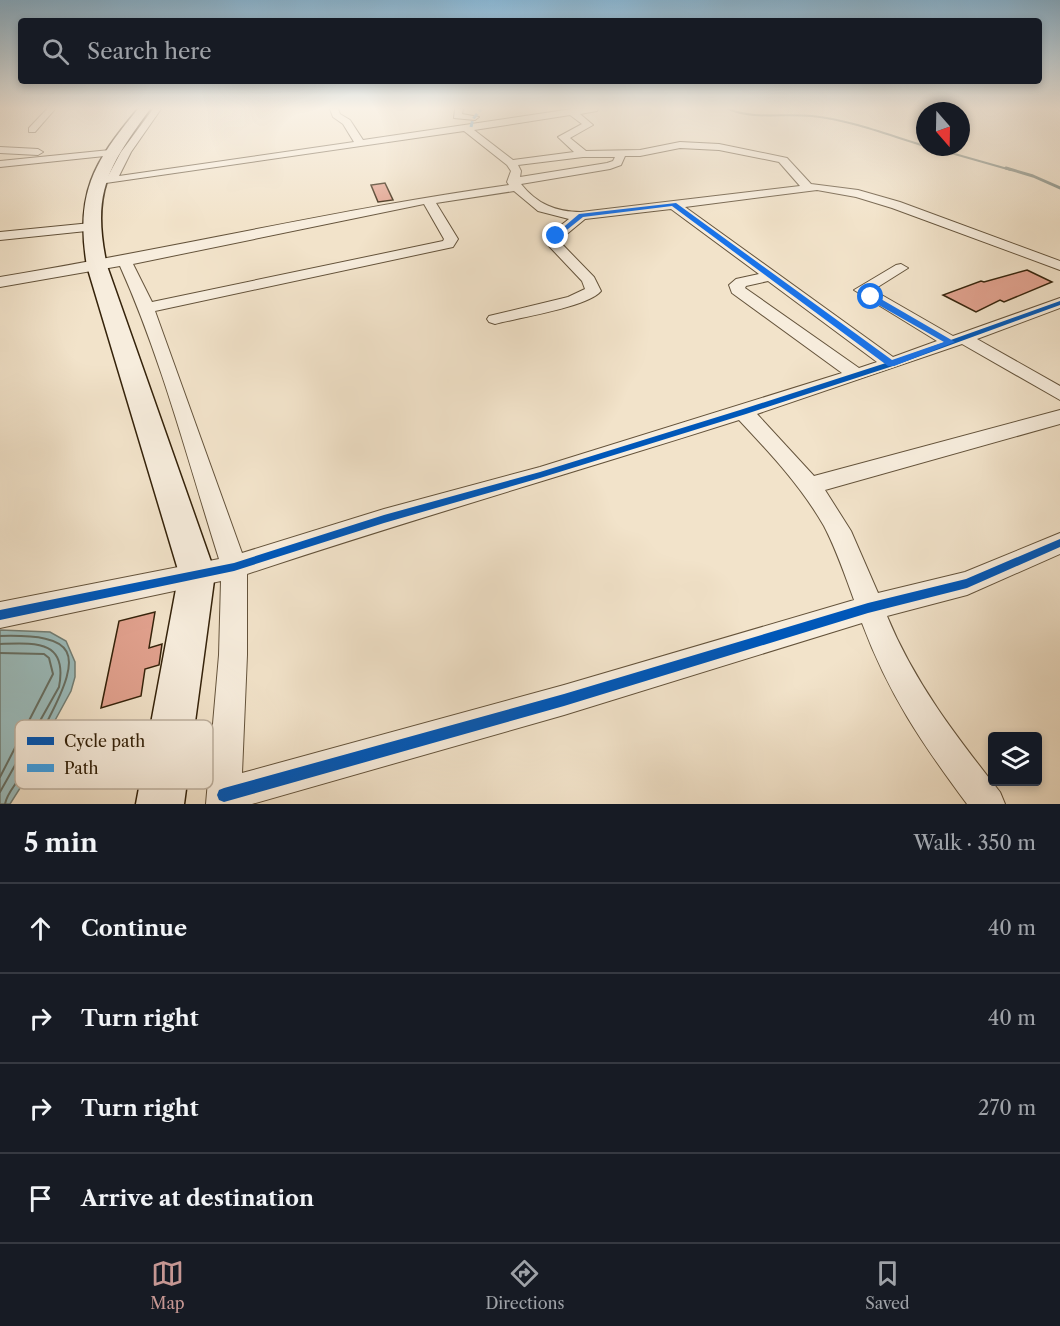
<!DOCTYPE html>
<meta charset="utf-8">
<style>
:root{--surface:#171b24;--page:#242831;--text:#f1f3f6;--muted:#9ea1a6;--line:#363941;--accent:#c59692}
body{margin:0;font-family:"Libre Caslon Text",serif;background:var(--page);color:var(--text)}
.controls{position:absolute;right:18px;bottom:18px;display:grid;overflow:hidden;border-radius:6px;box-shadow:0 3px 9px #0003}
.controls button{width:54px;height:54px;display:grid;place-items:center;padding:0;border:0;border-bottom:2px solid var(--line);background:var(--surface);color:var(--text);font:30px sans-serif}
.compass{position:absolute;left:916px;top:102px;width:54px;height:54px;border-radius:50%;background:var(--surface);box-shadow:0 3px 9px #0003;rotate:160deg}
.stop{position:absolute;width:18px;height:18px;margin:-14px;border:4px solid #1a73e8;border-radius:50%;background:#fff}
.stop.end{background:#1a73e8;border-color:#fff;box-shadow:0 2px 6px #0008}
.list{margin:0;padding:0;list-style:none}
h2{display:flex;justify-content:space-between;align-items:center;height:78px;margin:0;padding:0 24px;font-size:26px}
h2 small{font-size:20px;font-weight:400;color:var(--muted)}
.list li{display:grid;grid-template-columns:39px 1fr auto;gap:18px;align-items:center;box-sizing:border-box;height:90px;padding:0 24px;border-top:2px solid var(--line)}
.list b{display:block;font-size:22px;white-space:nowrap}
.list em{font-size:20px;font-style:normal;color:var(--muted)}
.icon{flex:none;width:33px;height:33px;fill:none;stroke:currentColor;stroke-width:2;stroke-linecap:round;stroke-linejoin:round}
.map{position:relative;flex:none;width:1060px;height:804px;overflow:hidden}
.search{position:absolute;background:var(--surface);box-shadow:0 3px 9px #0003;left:18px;right:18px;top:18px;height:66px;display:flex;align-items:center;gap:15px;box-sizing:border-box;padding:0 21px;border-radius:6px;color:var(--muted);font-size:22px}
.sheet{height:438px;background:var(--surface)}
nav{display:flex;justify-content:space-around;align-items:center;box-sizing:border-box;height:84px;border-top:2px solid var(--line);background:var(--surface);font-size:16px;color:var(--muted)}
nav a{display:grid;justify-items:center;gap:3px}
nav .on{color:var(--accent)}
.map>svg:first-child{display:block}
.water{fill:#9cbdbd;stroke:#737f76;stroke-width:1.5}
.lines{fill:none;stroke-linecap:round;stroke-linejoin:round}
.shore{stroke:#687064;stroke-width:2}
.stream-far1{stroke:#737f76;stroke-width:2}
.stream{stroke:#737f76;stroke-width:3}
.building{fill:#e2a28f;stroke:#35230b;stroke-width:1.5}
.street-casing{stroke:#64533b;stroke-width:2}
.secondary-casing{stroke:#35230b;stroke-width:3}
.street{fill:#f7eddd;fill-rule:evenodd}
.secondary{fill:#f7eddd;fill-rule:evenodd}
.quiet{stroke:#3ea2e9;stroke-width:3;stroke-dasharray:6 3;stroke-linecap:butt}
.cycleway-casing{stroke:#f7eddd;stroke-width:3}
.cycleway{fill:#0057b8;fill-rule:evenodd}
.route{fill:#1a73e8}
.key{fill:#f7eddd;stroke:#bdb09e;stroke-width:1.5}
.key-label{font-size:16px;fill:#35230b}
</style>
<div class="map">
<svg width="1060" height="804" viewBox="0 0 1060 804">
<rect width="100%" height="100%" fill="#f2e3ca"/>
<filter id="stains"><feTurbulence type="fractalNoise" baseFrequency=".00333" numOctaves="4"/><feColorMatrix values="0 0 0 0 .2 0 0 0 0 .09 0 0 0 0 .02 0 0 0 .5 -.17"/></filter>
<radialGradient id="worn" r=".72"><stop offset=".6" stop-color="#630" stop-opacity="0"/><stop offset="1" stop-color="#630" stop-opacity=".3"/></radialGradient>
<!-- water -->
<path class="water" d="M0 630 50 632 66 641 75 662V677L71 691 35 757 24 782 10 804H0Z"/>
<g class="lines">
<!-- shore -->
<path class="shore" d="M0 636C78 634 83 652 49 718 38 738 29 760 18 780 13 788 7 794 5 804
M0 644C36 643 68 640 59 687L0 792
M0 653 44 654 49 658 53 674 0 777"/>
<!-- stream-far1 -->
<path class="stream-far1" d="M728 109C756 120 783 113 812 116 850 120 888 135 925 146
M930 147 1011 170"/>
<!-- stream -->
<path class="stream" d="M1006 168 1033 176 1060 188"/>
</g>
<!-- building -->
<path class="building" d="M385 183 393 200 378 202 371 185Z
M1027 270 1052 282 1004 302 1000 300 976 312 943 295 981 281 984 282Z
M155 612 149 648 162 644 159 665 145 669 141 696 101 708 119 621Z"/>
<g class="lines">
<defs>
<path id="street" d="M47 109H55L35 132H29V128Z
M153 109H161L131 152 119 176 354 142 343 124 333 117 330 109H338L340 114 350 120 363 140 572 109H598L597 111 580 114 593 125 570 138 586 151 640 150 680 142 719 144 787 158 811 184 858 190 900 202 1060 261V270L892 208 856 197 817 190 685 207 893 357 937 341 854 290 896 265 901 264 908 268 873 290 953 336 1060 298V308L977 339 1060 386V400L962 344 757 414 814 476 1060 410V424L825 490 851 531 878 593 965 572 1060 533V554L967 595 887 616C914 682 956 736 1000 792L1005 804H967C921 742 889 695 862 623L564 715 252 804H206L219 655 221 581 0 628V602L219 559C188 461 162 360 120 266L0 287V277C170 249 338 209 509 185L507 182 511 171 507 165 464 131 92 185V181L107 178 121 152ZM570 115 582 124 558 137 574 152 513 160 474 130ZM680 148 719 150 779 162 800 186 581 212C556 212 537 204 521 184L610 169 621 165 625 156H640ZM583 157H615L613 161 607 163 520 177 521 171 518 165ZM514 191 538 211 569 219 551 233 546 243 582 281 585 289 568 297 489 316 487 319 489 322 495 324C517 318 588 307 601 291L594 277 560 242 562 238 585 219 671 209 759 274 736 279 729 285 732 293 842 373 540 467 384 509 242 553 155 311 453 247 458 239 436 203ZM424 204 444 239 443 241 152 302 133 264ZM768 281 877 362 859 368 745 288 746 286ZM739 420C770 453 801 486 824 526 836 549 845 575 854 600L564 685 242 773 247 655V574C410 520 575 472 739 420Z
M455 109H463L462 114 479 117 475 120 454 118Z
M0 147 38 149 43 152 38 155 0 153Z
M110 150 115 153 114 155 0 167V161Z
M91 223 96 224 98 227 96 230 0 240V232Z"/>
<path id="secondary" d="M138 109H150C108 167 91 192 107 266L215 573 184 804H136L179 573 87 266C75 194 93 163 138 109Z"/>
</defs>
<!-- street casing -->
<use href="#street" class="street-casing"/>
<!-- secondary casing -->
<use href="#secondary" class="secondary-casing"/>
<!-- street -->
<use href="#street" class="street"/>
<!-- secondary -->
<use href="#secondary" class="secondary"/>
<!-- quiet -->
<path class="quiet" d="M471 127 473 119 481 109"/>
<defs>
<path id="cycleway" d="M1060 301V305L893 366 746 414 540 478 384 523 234 571 0 620V610L234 563 384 515 540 472 740 410 889 362Z
M1060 539V547L967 588 868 613 564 706 224 802 219 800 217 795 219 790 224 788 564 694 868 603 966 579Z"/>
</defs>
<!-- cycleway casing -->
<use href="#cycleway" class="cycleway-casing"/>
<!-- cycleway -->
<use href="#cycleway" class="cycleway"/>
</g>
<!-- sky -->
<linearGradient id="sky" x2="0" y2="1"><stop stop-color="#89b8d7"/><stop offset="0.49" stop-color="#f9f2e7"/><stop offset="1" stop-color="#f9f2e7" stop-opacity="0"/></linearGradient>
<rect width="1060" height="221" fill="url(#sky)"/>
<!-- route -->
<path class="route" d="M676 203 892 360 944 342 868 299V295H874L955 342 894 366H888L672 206 583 217 558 237 553 236 579 214Z"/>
<!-- legend -->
<rect x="15" y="720" width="198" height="69" rx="9" class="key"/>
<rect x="27" y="737" width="27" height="8" fill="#0057b8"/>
<rect x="27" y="764" width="27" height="8" fill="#3ea2e9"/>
<g class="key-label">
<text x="64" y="747">Cycle path</text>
<text x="64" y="774">Path</text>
</g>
<rect width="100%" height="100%" filter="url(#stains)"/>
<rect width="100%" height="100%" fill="url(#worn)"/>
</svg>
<div class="controls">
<button><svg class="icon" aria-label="layers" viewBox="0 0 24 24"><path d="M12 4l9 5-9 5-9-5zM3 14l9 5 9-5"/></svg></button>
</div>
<svg class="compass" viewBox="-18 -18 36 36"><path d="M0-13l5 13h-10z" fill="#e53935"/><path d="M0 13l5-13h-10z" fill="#9ea1a6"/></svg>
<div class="stop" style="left:871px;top:297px"></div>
<div class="stop end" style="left:556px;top:236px"></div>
<div class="search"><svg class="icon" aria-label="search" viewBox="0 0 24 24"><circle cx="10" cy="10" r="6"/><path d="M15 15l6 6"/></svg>Search here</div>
</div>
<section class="sheet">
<h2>5 min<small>Walk · 350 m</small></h2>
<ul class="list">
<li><svg class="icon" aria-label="ahead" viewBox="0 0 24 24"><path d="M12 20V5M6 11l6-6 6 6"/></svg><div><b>Continue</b></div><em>40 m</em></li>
<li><svg class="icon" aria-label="right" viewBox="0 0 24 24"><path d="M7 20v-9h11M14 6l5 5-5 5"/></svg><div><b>Turn right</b></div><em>40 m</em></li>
<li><svg class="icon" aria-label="right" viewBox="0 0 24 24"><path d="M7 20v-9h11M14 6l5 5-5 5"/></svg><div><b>Turn right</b></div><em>270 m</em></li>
<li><svg class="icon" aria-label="arrive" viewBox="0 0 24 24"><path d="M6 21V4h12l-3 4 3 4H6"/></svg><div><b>Arrive at destination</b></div></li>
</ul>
</section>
<nav>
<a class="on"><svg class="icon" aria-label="map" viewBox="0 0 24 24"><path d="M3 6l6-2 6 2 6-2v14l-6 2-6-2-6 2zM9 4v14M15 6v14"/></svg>Map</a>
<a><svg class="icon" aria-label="directions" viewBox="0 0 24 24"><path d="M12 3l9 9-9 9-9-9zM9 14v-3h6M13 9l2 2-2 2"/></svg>Directions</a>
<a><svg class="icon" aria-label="saved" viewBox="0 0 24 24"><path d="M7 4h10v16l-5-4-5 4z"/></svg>Saved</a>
</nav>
